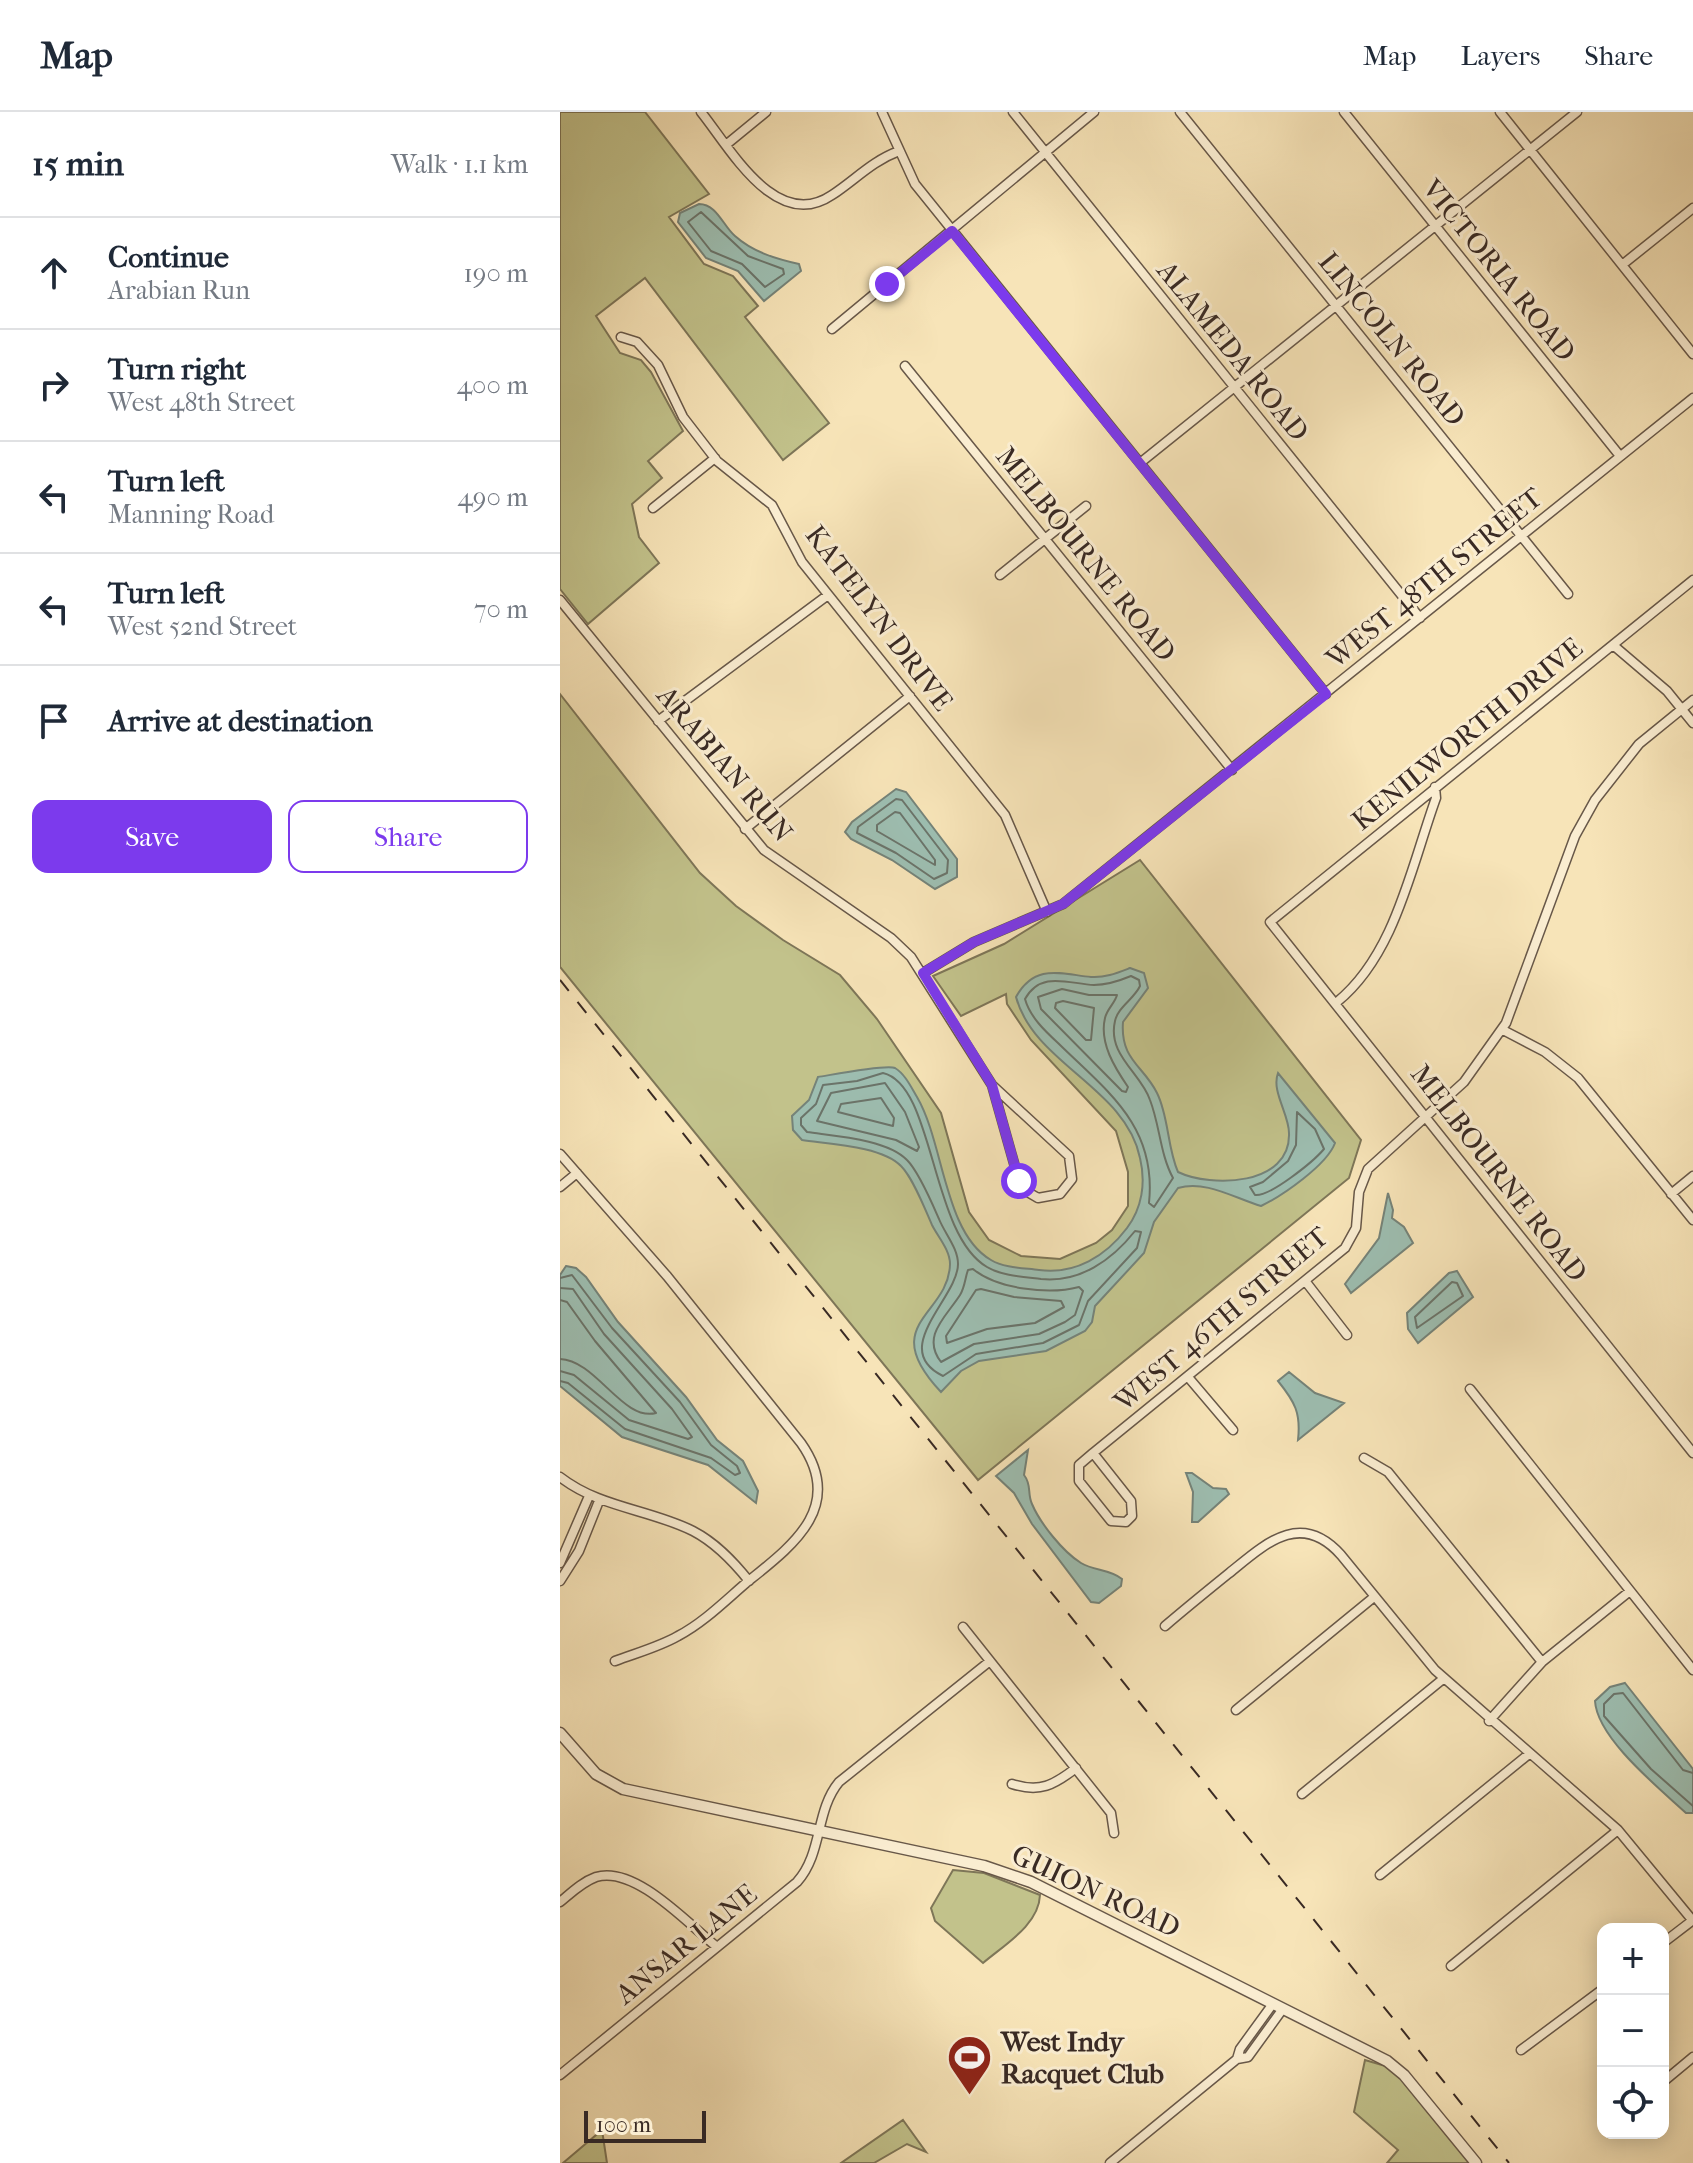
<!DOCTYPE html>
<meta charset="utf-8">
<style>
:root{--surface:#fff;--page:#f2f2f3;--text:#1f2937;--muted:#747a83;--line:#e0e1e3;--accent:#7c3aed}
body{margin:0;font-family:"IM FELL French Canon",serif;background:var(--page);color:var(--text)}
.controls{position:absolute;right:24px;bottom:24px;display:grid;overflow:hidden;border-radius:16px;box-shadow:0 4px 20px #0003}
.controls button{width:72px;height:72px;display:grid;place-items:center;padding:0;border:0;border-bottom:2px solid var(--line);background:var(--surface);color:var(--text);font:40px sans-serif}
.scale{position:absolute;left:24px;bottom:20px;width:122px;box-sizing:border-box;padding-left:8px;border:4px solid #392a24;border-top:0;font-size:22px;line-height:28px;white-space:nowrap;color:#392a24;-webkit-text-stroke:6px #faedd1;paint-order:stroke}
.stop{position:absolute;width:24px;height:24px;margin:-18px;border:6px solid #7c3aed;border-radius:50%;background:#fff}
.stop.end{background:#7c3aed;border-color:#fff;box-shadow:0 2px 8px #0008}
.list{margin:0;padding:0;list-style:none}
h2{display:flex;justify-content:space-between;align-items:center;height:104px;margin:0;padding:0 32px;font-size:34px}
h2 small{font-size:26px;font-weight:400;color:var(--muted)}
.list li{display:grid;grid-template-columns:52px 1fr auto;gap:24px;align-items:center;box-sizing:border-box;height:112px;padding:0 32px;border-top:2px solid var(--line)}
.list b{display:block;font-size:30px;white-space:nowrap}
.list p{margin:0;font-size:26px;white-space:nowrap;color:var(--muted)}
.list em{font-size:26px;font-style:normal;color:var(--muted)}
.actions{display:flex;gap:16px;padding:24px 32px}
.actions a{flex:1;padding:18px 0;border:2px solid var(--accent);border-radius:16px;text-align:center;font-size:28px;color:var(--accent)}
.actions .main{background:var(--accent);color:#fff}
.icon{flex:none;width:44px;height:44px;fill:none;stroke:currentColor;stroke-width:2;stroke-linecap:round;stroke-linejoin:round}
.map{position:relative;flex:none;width:1133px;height:2051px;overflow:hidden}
header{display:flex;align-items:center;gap:48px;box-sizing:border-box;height:112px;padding:0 40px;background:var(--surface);border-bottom:2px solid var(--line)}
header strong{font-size:38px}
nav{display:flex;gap:44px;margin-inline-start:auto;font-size:28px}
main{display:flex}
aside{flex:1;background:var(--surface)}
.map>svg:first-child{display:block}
.green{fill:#c2c28b;stroke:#7e7658;stroke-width:2}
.water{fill:#9dbeb1;stroke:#758379;stroke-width:2}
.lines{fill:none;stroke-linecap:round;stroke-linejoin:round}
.shore{stroke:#6b746a;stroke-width:2}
.minor-casing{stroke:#685849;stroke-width:11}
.tertiary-casing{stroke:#685849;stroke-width:13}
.minor{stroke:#faedd1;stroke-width:8}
.tertiary{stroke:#faedd1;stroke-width:10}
.rail{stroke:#392a24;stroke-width:2;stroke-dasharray:14 14;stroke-linecap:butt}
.route{stroke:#7c3aed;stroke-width:10}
.labels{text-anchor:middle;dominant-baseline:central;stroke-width:6;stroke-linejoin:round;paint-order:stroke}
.street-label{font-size:28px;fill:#392a24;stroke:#faedd1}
.poi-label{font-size:28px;font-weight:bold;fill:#392a24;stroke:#faedd1;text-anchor:start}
</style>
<header>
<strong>Map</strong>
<nav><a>Map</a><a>Layers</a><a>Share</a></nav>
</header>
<main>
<aside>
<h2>15 min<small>Walk · 1.1 km</small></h2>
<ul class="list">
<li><svg class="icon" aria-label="ahead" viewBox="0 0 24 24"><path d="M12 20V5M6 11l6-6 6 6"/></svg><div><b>Continue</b><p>Arabian Run</p></div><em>190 m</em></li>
<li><svg class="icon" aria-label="right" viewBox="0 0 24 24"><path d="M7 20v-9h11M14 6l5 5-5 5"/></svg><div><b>Turn right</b><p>West 48th Street</p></div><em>400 m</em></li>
<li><svg class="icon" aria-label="left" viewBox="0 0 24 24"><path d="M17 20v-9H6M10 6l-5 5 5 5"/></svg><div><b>Turn left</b><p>Manning Road</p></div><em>490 m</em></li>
<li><svg class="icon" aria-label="left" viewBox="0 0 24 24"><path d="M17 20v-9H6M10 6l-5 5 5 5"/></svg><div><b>Turn left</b><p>West 52nd Street</p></div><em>70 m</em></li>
<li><svg class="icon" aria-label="arrive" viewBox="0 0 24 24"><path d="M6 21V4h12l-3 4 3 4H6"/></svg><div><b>Arrive at destination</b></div></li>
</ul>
<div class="actions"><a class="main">Save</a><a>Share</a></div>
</aside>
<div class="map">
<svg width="1133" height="2051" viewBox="0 0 1133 2051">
<rect width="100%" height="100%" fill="#f7e4b8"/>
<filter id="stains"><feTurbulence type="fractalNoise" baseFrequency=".0025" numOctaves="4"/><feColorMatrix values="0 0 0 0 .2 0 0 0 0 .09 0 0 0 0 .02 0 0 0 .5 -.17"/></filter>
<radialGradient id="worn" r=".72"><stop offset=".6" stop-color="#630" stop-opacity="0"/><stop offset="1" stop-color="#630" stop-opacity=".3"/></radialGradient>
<!-- green -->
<path class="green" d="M0 0H85L149 82 109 105 144 152 173 164 198 194 185 205 269 311 223 348 85 166 36 204 60 241 81 248 91 260 123 319 88 349 102 366 72 392 79 425 99 451 28 512 0 477Z
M0 582 140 761 176 794 223 828 280 863 317 907 381 1001 409 1100 429 1128 461 1144 500 1147 536 1131 552 1118 568 1094V1060L556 1019 471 928 447 892 446 882 401 904 373 864 444 832 580 748 801 1028 789 1066 418 1368 0 855Z
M393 1758 424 1761 480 1783C479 1813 444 1833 423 1851L375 1809 371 1796Z
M805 1948 839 1958 916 2051H827L838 2038 794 2000Z
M343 2008 366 2040 347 2032 314 2051H281Z
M42 2018 47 2051H3Z"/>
<!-- water -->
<path class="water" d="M139 92C157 92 163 114 175 124 193 140 216 147 239 152L241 159 204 189 178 159 146 146 118 110 120 101Z
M336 677 346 680 397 747V765L375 777 332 748 291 727 285 720 292 710Z
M570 856 584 861 588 876 563 910C560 948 584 954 597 981 609 1005 607 1035 618 1060 651 1076 731 1074 729 1021 729 1002 711 979 718 961L775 1031C767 1053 722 1084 701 1094 674 1086 646 1068 618 1076L594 1110 584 1141 535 1194 532 1210 525 1219 486 1239 419 1249 401 1259 381 1280C316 1211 389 1204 390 1152 390 1138 378 1125 372 1113 365 1097 353 1066 341 1054 322 1034 269 1032 242 1028L233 1018 232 1004 249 988 258 965C271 963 327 952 335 956 345 962 351 975 357 985 384 1031 384 1121 431 1148 444 1156 464 1156 479 1158 515 1163 546 1144 567 1116 582 1096 586 1071 580 1046 566 976 474 952 456 885 475 851 501 862 531 865 545 866 557 861 570 856Z
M828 1081 833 1098 832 1106 844 1115 853 1131 791 1181 785 1172 819 1126Z
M6 1154 16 1156 26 1165 58 1210 126 1285 157 1328 183 1349 198 1379 196 1391 148 1353 62 1325 0 1274V1163Z
M897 1159 913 1185 858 1231 848 1217 847 1201 889 1161Z
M729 1260 755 1281 784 1291 738 1328C741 1301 735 1290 718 1269Z
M468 1338 464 1363C472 1373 467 1381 472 1392 480 1411 503 1440 521 1451 534 1459 550 1457 562 1467L561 1474 539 1491 531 1490 472 1412 454 1381 436 1364Z
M626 1361H632L653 1376 666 1377 669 1382 638 1410H632L633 1380Z
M1065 1571 1133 1657V1701H1126C1099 1676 1037 1626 1035 1589L1050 1575Z"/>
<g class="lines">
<!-- shore -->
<path class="shore" d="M141 100 188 144 223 157 224 162 205 175 182 152 151 139 128 110Z
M336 687 342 688 388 748 387 761 374 767 336 741 297 721 298 715Z
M335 700 340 701 375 748V753L317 719V713Z
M571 864 579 868 580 874C574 887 558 895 555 909 547 943 581 961 590 988 600 1014 600 1042 613 1066L594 1095 589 1091C597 1014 548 980 498 931 485 919 470 905 465 887 481 858 509 872 534 873 547 873 559 869 571 864Z
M502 877 529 883H557C555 891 547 897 545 906 539 931 555 956 568 975L566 980 562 979 481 897 478 885Z
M503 889 534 896 531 928H526L495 896 496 891Z
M323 961C375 973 370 1122 427 1155 442 1164 465 1165 481 1167 520 1171 552 1148 575 1119L581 1120 577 1136 528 1189 519 1213 483 1231 416 1242 383 1264C328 1237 398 1186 398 1152 398 1136 385 1122 379 1107 372 1091 359 1060 347 1048 327 1027 274 1024 247 1020L241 1013V1006L256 992 263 973 297 969Z
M325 971 345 1000 359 1035 357 1039 336 1028 257 1009 271 981Z
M321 986 334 1006 333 1014 278 1000 281 992Z
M737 1000 755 1017 764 1037C754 1049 710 1085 695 1083L690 1075 703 1070 728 1049 736 1033Z
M413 1157C437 1177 489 1183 519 1175L523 1179 515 1203 505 1210 479 1222 414 1232 381 1250C361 1224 386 1205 400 1183 405 1175 405 1166 408 1158Z
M0 1166 12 1163 52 1216 120 1290 151 1333 177 1354 180 1361 175 1363 151 1346 65 1317 8 1271 0 1269
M892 1170 897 1171 903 1184 857 1216 855 1205Z
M0 1176 13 1177 44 1222 112 1297 132 1325 128 1327 69 1308 14 1263 0 1259
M421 1177 454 1185 501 1189 504 1195 475 1211 427 1217 387 1231 386 1224 416 1178Z
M0 1188 7 1190 35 1229 96 1301C63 1310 36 1248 0 1247
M1133 1661 1123 1658 1063 1581 1054 1582 1044 1592V1604L1091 1657 1133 1694"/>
<defs>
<path id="minor" d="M141 0C170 36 216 121 272 83 295 68 312 49 339 39
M322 0 355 72 766 582
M453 0 860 506
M620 0 1008 482
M784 0 1060 344
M940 0 1133 242
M167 32 206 0
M1062 153 1133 96
M272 217 534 0
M61 225 77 230 98 253 123 305 157 349 212 393 242 450 445 703 487 800
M345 254 672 658
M580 351 1017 0
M93 396 155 346
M440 463 526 394
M1133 468 710 810 1133 1341
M0 488 204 738 331 826 351 845 432 973
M1053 533 1107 579 1133 611
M98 609 268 483
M185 717 350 584
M363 861 414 830 503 792 1133 286
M777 890C835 843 851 755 876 686L875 675
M943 918 985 940 1018 966 1133 1108
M432 973 509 1044 512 1067 500 1082 478 1086 466 1079 459 1069Z
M0 1042 107 1164 241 1331C286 1395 232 1434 186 1471 165 1489 143 1511 118 1524 99 1535 76 1541 55 1549
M0 1075 17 1061
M1111 1082 1133 1064
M746 1170 787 1223
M628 1265 673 1318
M910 1277 1133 1558
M533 1341 785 1136 796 1116 799 1080 808 1057 904 970 946 911 1015 724 1035 688 1079 632 1133 588
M533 1341 571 1389 572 1404 566 1410 551 1409 519 1369V1353Z
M804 1346 828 1360 982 1550
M0 1365C40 1396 89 1397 133 1419 156 1431 173 1449 189 1469
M0 1451 29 1384
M0 1469 19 1439 39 1389
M605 1514C626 1496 647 1479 668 1462 704 1433 740 1397 781 1443L875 1558 1058 1718 1133 1809
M403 1515 551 1701 554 1721
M676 1598 814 1485
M929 1609 982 1550 1070 1479
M452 1672C480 1681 494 1673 516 1656
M742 1682 883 1567
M820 1763 969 1642
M0 1790C11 1781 22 1770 36 1765 75 1753 128 1812 157 1835
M1103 1831 1133 1808
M891 1854 1058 1718
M961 1938 1043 1877
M677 1947 688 1945 722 1898
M0 1963 237 1770C263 1741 255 1699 279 1670L430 1549
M1103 1970 1133 1945
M550 2051 677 1947 680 1937 712 1893"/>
<path id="tertiary" d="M0 1621 36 1662 63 1677 424 1754 471 1770 827 1949 844 1963 916 2051"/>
</defs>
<!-- minor casing -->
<use href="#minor" class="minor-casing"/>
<!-- tertiary casing -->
<use href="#tertiary" class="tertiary-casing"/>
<!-- minor -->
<use href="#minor" class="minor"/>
<!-- tertiary -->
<use href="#tertiary" class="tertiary"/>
<!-- rail -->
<path class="rail" d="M0 868 949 2051"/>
</g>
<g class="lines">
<!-- route -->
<path class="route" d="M327 172 392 119 766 582 503 792 414 830 363 861 432 973 459 1069"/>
</g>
<!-- icons -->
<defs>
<symbol id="stadium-pin" viewBox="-11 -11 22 30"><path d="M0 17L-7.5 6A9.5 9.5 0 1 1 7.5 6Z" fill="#8f2418" stroke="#faedd1"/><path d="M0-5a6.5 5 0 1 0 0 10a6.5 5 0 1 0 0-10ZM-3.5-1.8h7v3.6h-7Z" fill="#fff"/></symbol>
</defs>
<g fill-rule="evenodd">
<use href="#stadium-pin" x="384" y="1920" width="51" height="69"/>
</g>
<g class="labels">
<!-- street labels -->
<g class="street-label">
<text transform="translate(939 158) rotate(51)">VICTORIA ROAD</text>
<text transform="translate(832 227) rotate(51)">LINCOLN ROAD</text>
<text transform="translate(673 239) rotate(51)">ALAMEDA ROAD</text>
<text transform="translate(526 442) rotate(51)">MELBOURNE ROAD</text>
<text transform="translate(874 466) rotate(-39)">WEST 48TH STREET</text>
<text transform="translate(319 506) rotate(53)">KATELYN DRIVE</text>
<text transform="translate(907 622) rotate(-39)">KENILWORTH DRIVE</text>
<text transform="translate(165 652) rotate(50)">ARABIAN RUN</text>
<text transform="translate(939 1061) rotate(52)">MELBOURNE ROAD</text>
<text transform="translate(661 1207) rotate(-40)">WEST 46TH STREET</text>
<text transform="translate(536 1779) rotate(25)">GUION ROAD</text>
<text transform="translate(126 1832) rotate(-39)">ANSAR LANE</text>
</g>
<!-- poi labels -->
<g class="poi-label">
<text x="441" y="1929">West Indy<tspan x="441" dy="32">Racquet Club</tspan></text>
</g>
</g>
<rect width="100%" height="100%" filter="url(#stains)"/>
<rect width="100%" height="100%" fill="url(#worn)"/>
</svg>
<div class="controls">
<button>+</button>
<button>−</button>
<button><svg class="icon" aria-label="locate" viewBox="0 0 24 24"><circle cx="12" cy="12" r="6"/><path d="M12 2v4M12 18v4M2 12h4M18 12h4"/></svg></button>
</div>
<div class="scale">100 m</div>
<div class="stop" style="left:459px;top:1069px"></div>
<div class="stop end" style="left:327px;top:172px"></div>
</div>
</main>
